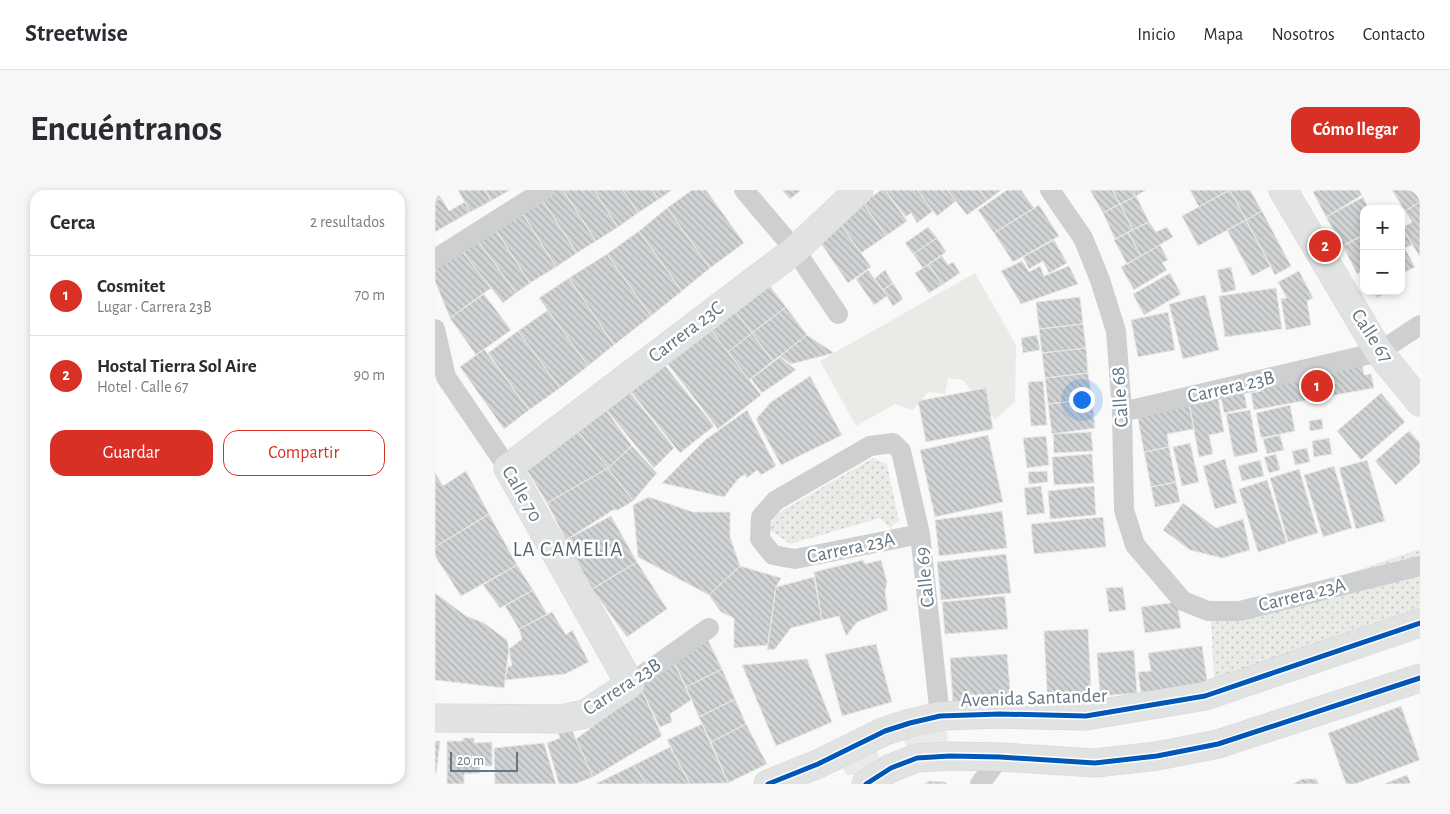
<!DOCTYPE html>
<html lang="es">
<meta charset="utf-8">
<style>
:root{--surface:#fff;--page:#f7f7f7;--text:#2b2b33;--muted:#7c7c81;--line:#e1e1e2;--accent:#d93025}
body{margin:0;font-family:"Alegreya Sans",sans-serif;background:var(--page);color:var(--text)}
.controls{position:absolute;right:15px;top:15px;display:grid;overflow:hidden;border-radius:10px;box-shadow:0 2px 8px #0003}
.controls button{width:45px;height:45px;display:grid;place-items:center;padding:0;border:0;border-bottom:1px solid var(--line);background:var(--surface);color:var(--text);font:25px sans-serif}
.scale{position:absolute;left:15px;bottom:12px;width:68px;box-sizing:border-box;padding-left:5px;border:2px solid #657683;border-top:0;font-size:14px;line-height:18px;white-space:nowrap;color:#657683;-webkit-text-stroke:4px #fff;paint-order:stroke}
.you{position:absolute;left:646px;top:209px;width:18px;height:18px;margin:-12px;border:4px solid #fff;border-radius:50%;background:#1a73e8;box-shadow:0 0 0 8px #1a73e833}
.badge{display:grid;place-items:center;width:32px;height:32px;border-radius:50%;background:var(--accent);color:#fff;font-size:16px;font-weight:700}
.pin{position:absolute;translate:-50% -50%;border:2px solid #fff;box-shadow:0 1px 5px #0006}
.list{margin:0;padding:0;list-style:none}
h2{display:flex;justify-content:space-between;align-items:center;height:65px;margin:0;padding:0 20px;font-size:21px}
h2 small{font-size:16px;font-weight:400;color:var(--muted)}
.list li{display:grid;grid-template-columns:32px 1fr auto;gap:15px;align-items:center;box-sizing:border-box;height:80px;padding:0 20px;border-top:1px solid var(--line)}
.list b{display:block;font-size:19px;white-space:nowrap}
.list p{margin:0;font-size:16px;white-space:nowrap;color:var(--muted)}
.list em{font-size:16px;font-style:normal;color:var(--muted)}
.actions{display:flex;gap:10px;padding:15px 20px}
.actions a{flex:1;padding:11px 0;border:1px solid var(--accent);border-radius:15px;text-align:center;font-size:18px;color:var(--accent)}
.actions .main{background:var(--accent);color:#fff}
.map{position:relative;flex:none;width:985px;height:594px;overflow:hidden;border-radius:15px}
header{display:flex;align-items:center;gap:30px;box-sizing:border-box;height:70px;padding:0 25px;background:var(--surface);border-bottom:1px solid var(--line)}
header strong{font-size:24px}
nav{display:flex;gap:28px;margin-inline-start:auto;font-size:18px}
.intro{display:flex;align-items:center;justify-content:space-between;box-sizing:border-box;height:120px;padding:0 30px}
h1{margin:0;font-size:35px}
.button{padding:12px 22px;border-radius:15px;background:var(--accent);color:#fff;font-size:18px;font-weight:700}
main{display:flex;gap:30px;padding:0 30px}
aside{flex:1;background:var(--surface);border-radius:15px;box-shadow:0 2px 8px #0003}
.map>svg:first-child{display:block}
.grass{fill:url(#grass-dots)}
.park{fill:#e8ebe6}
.building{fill:url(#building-back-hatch);stroke:#e8e8e8}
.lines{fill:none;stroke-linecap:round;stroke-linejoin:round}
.secondary-casing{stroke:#d5d6d7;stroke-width:29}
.primary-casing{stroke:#d5d6d7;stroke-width:29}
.street{stroke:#cecfd0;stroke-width:20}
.secondary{stroke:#e1e2e2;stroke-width:28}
.primary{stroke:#e1e2e2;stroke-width:28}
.cycleway-casing{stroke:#fff;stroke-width:8}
.cycleway{stroke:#0057b8;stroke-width:5}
.labels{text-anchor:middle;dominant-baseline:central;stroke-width:5;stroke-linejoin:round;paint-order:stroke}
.street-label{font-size:20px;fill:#657683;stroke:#fff}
.neighbourhood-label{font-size:21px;letter-spacing:1px;fill:#57646e;stroke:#fff}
</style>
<header>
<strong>Streetwise</strong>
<nav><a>Inicio</a><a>Mapa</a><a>Nosotros</a><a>Contacto</a></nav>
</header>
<div class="intro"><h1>Encuéntranos</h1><a class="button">Cómo llegar</a></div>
<main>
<aside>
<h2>Cerca<small>2 resultados</small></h2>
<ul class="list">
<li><span class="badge">1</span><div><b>Cosmitet</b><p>Lugar · Carrera 23B</p></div><em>70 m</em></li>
<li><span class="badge">2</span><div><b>Hostal Tierra Sol Aire</b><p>Hotel · Calle 67</p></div><em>90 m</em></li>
</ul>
<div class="actions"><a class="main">Guardar</a><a>Compartir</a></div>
</aside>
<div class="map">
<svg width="985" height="594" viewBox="0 0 985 594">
<defs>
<pattern id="grass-dots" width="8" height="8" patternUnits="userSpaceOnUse" patternTransform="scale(1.25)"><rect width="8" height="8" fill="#e8ebe6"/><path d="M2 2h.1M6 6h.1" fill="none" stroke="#c0c3c0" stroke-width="1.8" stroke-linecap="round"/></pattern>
<pattern id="building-back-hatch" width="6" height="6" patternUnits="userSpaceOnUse" patternTransform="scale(1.25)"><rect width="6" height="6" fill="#d0d2d3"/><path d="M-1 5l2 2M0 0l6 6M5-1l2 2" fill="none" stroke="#acafb1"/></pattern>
</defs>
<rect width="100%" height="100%" fill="#f9f9f9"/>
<!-- grass -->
<path class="grass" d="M438 268 452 274 464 330 455 338 445 328 355 354 334 339 338 326Z
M985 359V422L779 488 776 430Z"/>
<!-- park -->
<path class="park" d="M540 83 581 155 580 212 560 229 528 190 513 188 510 204 493 202 478 220 460 214 421 236 385 171Z
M506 538 512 541 513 549 509 554 471 558 469 549 474 544Z
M435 560 442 562 445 569C439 579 424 586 412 585L407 577Z"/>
<!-- building -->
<path class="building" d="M0 0 6 8 0 11Z
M23 0H50L56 11 35 22Z
M50 0H75L56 11Z
M113 0H128L161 51 142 63 104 5Z
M128 0H159L183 37 161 51Z
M159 0H188L203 23 183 37Z
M188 0H217L224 9 203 23Z
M217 0H237L224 9Z
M257 0H271L309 53 275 78 232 18Z
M347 0H366L355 9Z
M446 0H450L472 31 451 46 428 13Z
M450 0H482L498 21 482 33 476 23 471 27Z
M482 0H512L521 11 502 26Z
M512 0H544L552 11 532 25Z
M544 0H566L552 11Z
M572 0H586L599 18 559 43 543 20Z
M655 0H677L685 14 668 23Z
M677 0H698L701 6 685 14Z
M698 0H711L701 6Z
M755 0H794L764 17Z
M795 0 811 30 763 56 747 26Z
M795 0H815L827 21 811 30Z
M881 0H924L927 5 891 27 878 2Z
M957 0H985V12L970 21Z
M104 5 142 63 121 77 84 18Z
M701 6 714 32 698 40 685 14Z
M928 7 934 19H929V44L908 56 891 27Z
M6 8 14 21 30 12 35 22 0 42V11Z
M985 12V67L967 38 977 32 970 21Z
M428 13 451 46 426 63 403 31Z
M685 14 698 40 680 49 668 23Z
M604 15 624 46 578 72 559 43Z
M84 18 121 77 95 93 57 34Z
M232 18 275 78 247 101 204 41Z
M827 21 856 76 840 85 811 30Z
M811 30 836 76 817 86 792 40Z
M403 31 436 77 413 93 381 46Z
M714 32 721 42 732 37 738 47 706 66 693 42Z
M57 34 95 93 81 103 39 45Z
M493 37 502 48 478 64 470 53Z
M204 41 247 101 216 126 172 64Z
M970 41 977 55 966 59V43Z
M693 42 706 66 692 74 679 50Z
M39 45 81 103 68 113 23 56Z
M929 45V79L922 84 908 56Z
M502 48 511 62 488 78 478 64Z
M619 50 632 73 614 83 608 71 594 79 588 67Z
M725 55 733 70 727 73 732 80 699 100 686 77Z
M23 56 56 98 15 128 0 91V76Z
M969 57 980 77 966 84V59Z
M172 64 216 126 179 155 134 88Z
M507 66 513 75 518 72 525 83 507 95 494 74Z
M587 71 594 82 605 76 609 86 634 76 643 94 586 114 566 81Z
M494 74 507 95 494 103 480 83Z
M796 77 801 100 787 103 782 80Z
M433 80 452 106 439 115 421 89Z
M450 80 458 93 448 100 440 88Z
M864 81 878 108 872 111 876 135 851 140 846 109 852 108 843 92Z
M735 83 746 104 709 125 698 104Z
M134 88 179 155 153 176 104 108Z
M331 91 351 117 317 143 297 117Z
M458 93 468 109 458 116 448 100Z
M841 98 847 139 790 147 784 106Z
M938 101H954L942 108Z
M49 104 76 140 41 165 15 128Z
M770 105 784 160 748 169 734 114Z
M645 107 648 134 604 139 601 112Z
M297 117 317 143 293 162 273 136Z
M351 117 372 145 338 171 317 143Z
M113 120 153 176 125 198 83 141Z
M733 122 740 160 703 167 696 130Z
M648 134 651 158 607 163 604 139Z
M273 136 326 205 283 239 229 169Z
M83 141 125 198 94 220 53 163Z
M317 143 338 171 314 190 293 162Z
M372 145 399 163 356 174 345 166Z
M602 145 605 160 588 163 586 148Z
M651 158 653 183 610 188 607 163Z
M49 159 94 220 69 239 25 177Z
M223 167 279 236 245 263 193 198Z
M345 167 361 180 327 203 316 189Z
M927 172 929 185 936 184 939 198 819 220 816 203 826 201 825 194Z
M653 183 657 209 613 214 610 188Z
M375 186 407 245 346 275 321 229 336 212Z
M608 191 612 235 596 236 593 192Z
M189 195 239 258 219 278 165 212Z
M808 196 812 218 789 223 785 200Z
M551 198 558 239 491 252 483 211Z
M946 203 970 232 926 270 902 241Z
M783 208 789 242 774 245 778 264 764 267 754 213Z
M657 209 660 238 617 244 613 214Z
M165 212 197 256 173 278 137 234Z
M754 213 759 239 732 244 734 257 709 262 702 223Z
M855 215 860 241 826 248 821 223Z
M312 220 341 276 326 285 322 280 312 288 310 284 303 289 289 307 227 293 270 250Z
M815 220 823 262 799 267 791 224Z
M887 229 888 239 875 241 874 231Z
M974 241 985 253V273L961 295 940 271Z
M143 242 173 278 112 313 90 277Z
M656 242 658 261 619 263 618 244Z
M553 245 568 312 500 327 485 260Z
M845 245 849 260 832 264 828 249Z
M611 246 614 275 592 278 588 248Z
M894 248 897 264 879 267 877 251Z
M755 253 764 292 747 296 738 257Z
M197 256 222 283 198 311 173 278Z
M734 257 741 292 716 297 709 262Z
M872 258 875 272 860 275 857 261Z
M657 264 659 293 619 295 617 267Z
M841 264 845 280 834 283 829 267Z
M790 269 802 313 780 319 768 276Z
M825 270 829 286 807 291 803 276Z
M932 270 950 331 921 339 904 278Z
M899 276 917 338 888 347 869 285Z
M173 278 198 311 183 320H178L131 350 112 313Z
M864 279 883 343 853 352 835 288Z
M31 281 54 324 0 357V283L8 296Z
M612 281 613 292 594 294 593 282Z
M832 290 852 353 823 362 804 299Z
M741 292 745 312 720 317 716 297Z
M606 296 610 323 592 325 589 298Z
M659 296 661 325 615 329 613 301Z
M214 307 258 322H295V347L305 376 274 405 203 367 198 315Z
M748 313 781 338 808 329 815 360 787 368 755 360 728 340Z
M567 321 572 358 504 366 500 330Z
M54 324 82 375 26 406 0 366V357Z
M176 326 202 372 157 399 131 350Z
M668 327 671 357 599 364 596 334Z
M571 364 576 403 506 410 502 372Z
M428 370 430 374 446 370 452 392 450 402 453 420 422 432 411 446 404 426 387 430 379 382Z
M202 372 232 419 192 447 157 399Z
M82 375 98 400 65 418 48 395Z
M305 376 346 388 341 397 333 455 299 458V428L286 422 274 405Z
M379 387 387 430 356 438 340 459 332 460 341 397Z
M688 397 691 420 674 422 671 398Z
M98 400 112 424 84 439 70 416Z
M0 403 31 426 49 433 72 450 74 459 69 498 0 490Z
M570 406 573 439 510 444 507 412Z
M742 412 746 438 710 443 706 417Z
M117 422 131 445 137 440 154 472 130 484 70 490 73 476H77L74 459 87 449 84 439Z
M653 439 657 520 613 522 609 441Z
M270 444 287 479 251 497 236 465Z
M441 454 457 512 407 526 390 464Z
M767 456 774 503 707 512 703 482 716 481 713 463Z
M699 460 702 503 665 506 662 463Z
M572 464 576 510 518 514 515 468Z
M372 469 397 532 341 556 307 475Z
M239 472 256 510 235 524 237 532 225 537 204 494Z
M287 479 300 509 264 527 251 497Z
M207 500 227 546 158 587 141 549Z
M300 509 311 534 276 552 264 527Z
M966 516 985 570 920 594H911L893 543Z
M267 534 293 593 255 594 232 550Z
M311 534 332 574 293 593 276 552Z
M136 538 158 587 140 594H124L112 553 125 548 123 541Z
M28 548H39V553L57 552V576H45V583L29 584V594H12V551H28Z
M0 551H5L0 594Z
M109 553 121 594H60L59 558Z
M235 557 255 594H211L199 575Z
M199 575 211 594H160Z
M972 585 976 594H951V593Z
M867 589H881L884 594H858Z
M494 591 510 592 512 594H489Z"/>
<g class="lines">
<defs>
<path id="secondary" d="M848 0 944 162 985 212
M0 528 126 529 150 524 195 494 73 278 360 60 424 0"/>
<path id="primary" d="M333 594 383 574 450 541 475 533 505 526 565 524 651 526 770 506 985 433
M431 594 456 578 482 568 515 566 565 567 660 573 722 566 783 554 985 488"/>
</defs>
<!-- secondary casing -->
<use href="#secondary" class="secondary-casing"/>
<!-- primary casing -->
<use href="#primary" class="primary-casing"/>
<!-- street -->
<path class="street" d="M309 0 360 60 403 124
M615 0 648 48 665 90 681 141 687 222 689 320 700 355 748 411 773 421H805L985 376
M0 69 109 0
M0 139 11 187 73 278
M687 222 944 162 985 135
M485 344 360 369 338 365 325 349 326 327 340 311 435 256 458 253 466 261 485 344 505 526
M195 494 274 438
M545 594 565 567"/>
<!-- secondary -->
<use href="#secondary" class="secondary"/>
<!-- primary -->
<use href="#primary" class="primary"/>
<defs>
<path id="cycleway" d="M333 594 383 574 450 541 475 533 505 526 565 524 651 526 770 506 985 433
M431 594 456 578 482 568 515 566 565 567 660 573 722 566 783 554 985 488"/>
</defs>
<!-- cycleway casing -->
<use href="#cycleway" class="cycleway-casing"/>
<!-- cycleway -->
<use href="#cycleway" class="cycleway"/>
</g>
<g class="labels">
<!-- street labels -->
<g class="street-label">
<text transform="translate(251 142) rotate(-37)">Carrera 23C</text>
<text transform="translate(937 146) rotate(57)">Calle 67</text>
<text transform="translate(796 197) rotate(-13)">Carrera 23B</text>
<text transform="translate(685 207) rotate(-94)">Calle 68</text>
<text transform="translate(87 304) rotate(60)">Calle 70</text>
<text transform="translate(416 358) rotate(-12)">Carrera 23A</text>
<text transform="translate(490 387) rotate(-96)">Calle 69</text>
<text transform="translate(867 405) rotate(-14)">Carrera 23A</text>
<text transform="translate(187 497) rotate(-33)">Carrera 23B</text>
<text transform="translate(599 508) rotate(-2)">Avenida Santander</text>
</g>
<!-- neighbourhood labels -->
<g class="neighbourhood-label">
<text x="133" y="359">LA CAMELIA</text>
</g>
</g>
</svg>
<div class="controls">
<button>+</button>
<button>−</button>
</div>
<div class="scale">20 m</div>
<div class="you"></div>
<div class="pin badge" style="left:882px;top:196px">1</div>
<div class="pin badge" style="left:890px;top:56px">2</div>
</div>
</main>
